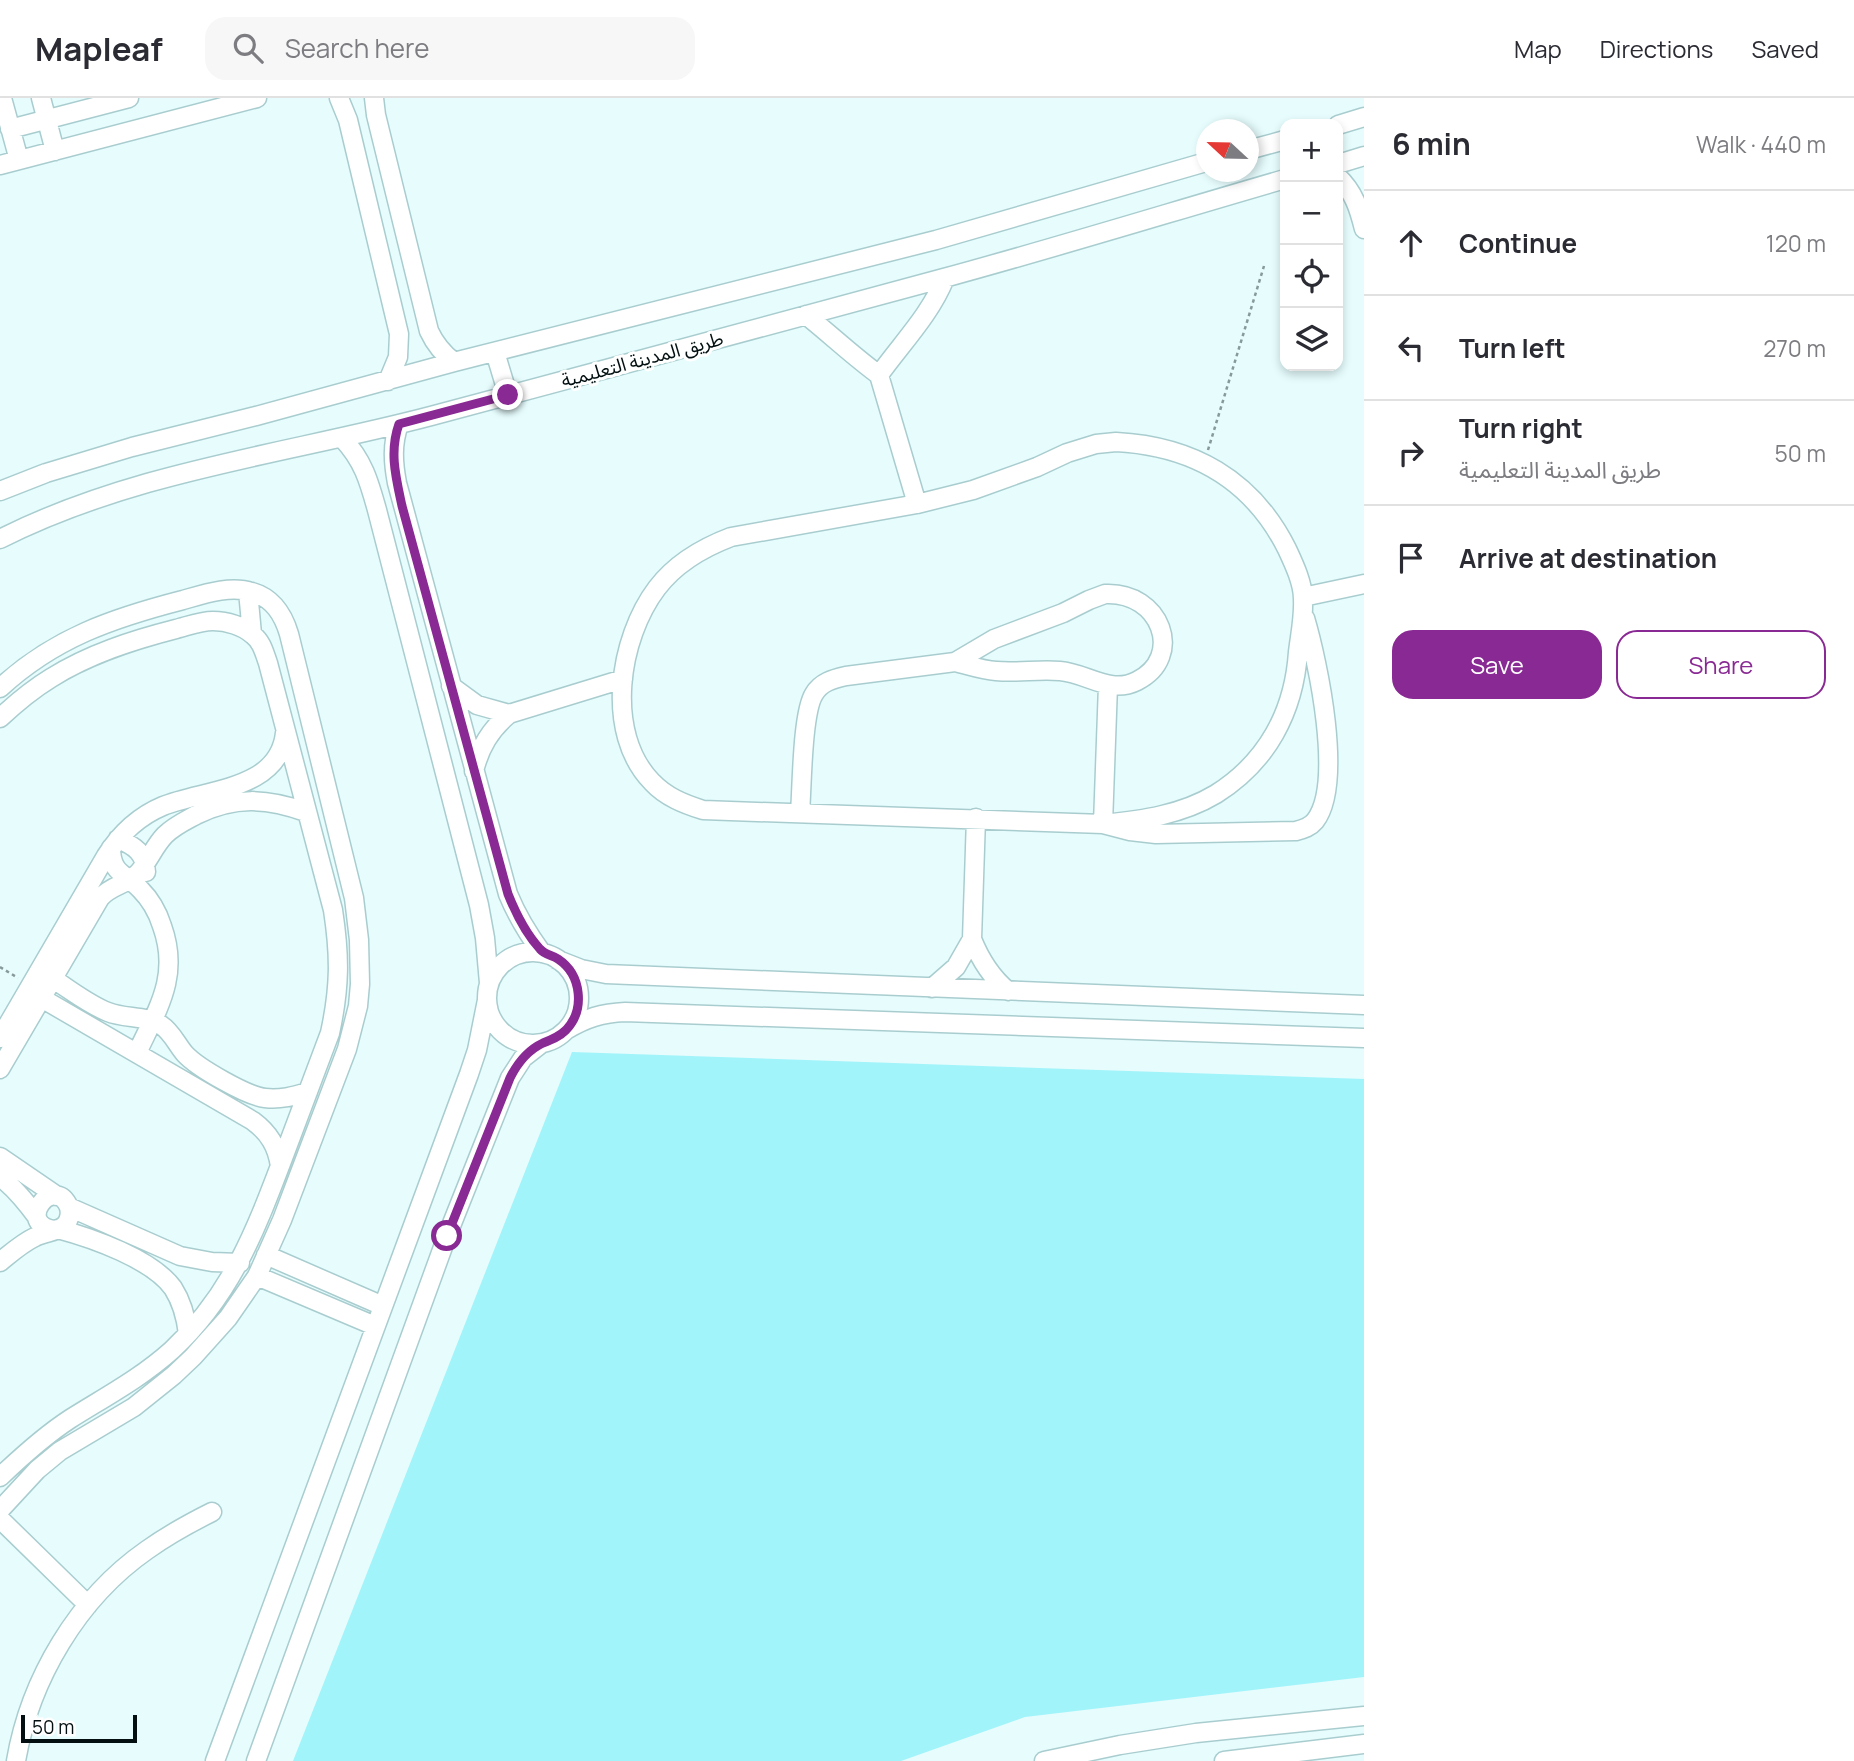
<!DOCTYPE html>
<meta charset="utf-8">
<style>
:root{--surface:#fff;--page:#f7f7f7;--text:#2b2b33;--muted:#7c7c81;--line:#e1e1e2;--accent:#892993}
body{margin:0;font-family:Manrope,"Noto Sans Arabic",sans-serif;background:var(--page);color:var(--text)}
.controls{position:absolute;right:21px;top:21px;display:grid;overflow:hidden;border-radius:14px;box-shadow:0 4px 10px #0003}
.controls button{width:63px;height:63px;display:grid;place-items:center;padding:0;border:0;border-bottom:2px solid var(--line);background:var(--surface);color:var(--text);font:35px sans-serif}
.compass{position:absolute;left:1196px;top:21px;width:63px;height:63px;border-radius:50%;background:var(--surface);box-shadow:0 4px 10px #0003;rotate:292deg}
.scale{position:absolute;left:21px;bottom:18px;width:116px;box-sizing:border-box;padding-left:7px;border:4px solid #030f10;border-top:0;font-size:19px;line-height:24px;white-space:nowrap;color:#030f10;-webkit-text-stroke:5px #fff;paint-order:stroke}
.stop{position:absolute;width:21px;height:21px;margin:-16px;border:5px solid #892993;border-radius:50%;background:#fff}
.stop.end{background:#892993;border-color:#fff;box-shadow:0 2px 7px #0008}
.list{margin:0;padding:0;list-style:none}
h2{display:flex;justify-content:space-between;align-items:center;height:91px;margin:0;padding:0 28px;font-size:30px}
h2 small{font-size:23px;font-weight:400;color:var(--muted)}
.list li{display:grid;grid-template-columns:46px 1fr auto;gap:21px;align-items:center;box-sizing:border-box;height:105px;padding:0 28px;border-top:2px solid var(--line)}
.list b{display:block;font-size:26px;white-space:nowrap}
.list p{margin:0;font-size:23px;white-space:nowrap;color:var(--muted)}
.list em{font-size:23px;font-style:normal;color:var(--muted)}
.actions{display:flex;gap:14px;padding:21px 28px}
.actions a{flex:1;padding:16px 0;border:2px solid var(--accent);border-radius:21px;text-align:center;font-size:24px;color:var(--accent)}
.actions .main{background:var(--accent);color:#fff}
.icon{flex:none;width:38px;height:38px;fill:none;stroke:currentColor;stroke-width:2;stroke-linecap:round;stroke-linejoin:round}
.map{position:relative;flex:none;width:1364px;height:1663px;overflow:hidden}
header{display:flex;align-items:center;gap:42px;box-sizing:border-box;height:98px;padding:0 35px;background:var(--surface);border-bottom:2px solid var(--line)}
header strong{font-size:33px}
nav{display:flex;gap:38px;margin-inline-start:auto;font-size:24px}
.search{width:490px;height:63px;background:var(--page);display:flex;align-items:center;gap:18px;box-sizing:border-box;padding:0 24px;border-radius:21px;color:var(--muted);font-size:26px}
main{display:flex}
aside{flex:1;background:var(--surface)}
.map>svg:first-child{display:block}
.green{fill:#a1f4fa}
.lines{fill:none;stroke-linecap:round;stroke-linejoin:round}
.minor-casing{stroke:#a9cdcf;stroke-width:21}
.path{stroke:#87999a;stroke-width:2.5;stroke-dasharray:3.5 3.5;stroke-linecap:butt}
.minor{stroke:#fff;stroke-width:18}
.route{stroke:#892993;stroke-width:9}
.labels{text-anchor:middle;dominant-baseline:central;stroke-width:6;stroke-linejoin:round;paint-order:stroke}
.street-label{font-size:19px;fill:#030f10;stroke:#fff}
</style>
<header>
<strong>Mapleaf</strong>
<div class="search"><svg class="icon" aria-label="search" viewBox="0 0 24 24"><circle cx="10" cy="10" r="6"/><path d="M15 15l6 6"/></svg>Search here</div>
<nav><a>Map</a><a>Directions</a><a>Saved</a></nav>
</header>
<main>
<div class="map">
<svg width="1364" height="1663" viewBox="0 0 1364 1663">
<rect width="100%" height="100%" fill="#e6fcfd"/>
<!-- green -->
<path class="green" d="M572 954 1364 981V1579L1025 1619 901 1663H293Z"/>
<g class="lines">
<defs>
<path id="minor" d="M2 0 19 62
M41 0 55 53
M339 0 348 22 399 236 398 259 388 283
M374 0 376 17 429 233C435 246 442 255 454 264
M1338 27 1364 19
M10 31 129 0
M1248 52 1285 42
M1338 66 1364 58
M0 67 257 0
M1338 79C1354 94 1359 111 1364 131
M806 217C831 237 853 258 879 277 902 245 930 217 945 180
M495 254 508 297
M879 277 917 406
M399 326C392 346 393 364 397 385L508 796C517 818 528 836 542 855
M342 340C363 362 369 383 377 412L479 807 485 840 489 885
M1116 344C1192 348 1252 381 1287 451 1294 466 1303 485 1303 501 1304 519 1300 537 1298 554 1294 614 1267 664 1216 696 1181 717 1142 722 1103 726L703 712C684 706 666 699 652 684 604 635 619 540 657 490 676 465 702 450 731 439L917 406 973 392 1037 369 1067 355 1096 346Z
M0 393 46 375 132 349 256 318 454 264 936 142 1206 64
M0 441C134 373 287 356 431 318 602 272 773 227 944 180 1058 149 1171 114 1285 81
M248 493 252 536
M1105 496C1161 493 1185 559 1137 583 1110 597 1087 575 1060 573 1039 571 1018 575 996 573 982 572 968 567 955 564L994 541 1063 515 1089 502Z
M1303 499 1364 486
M1108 587 1103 726 1130 733 1156 736 1296 733C1304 731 1310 729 1315 723 1344 686 1318 564 1305 520
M451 588 477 607 509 616
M0 590C54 540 113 520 183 502 204 496 230 487 252 494 273 500 283 516 289 536L354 800 359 842 360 886 358 908 347 951 282 1122 257 1178 228 1220 193 1259 174 1277 134 1309 60 1353 37 1372 0 1412
M0 620C16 605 33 591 51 580 89 556 133 542 176 531 188 528 200 523 213 523 227 523 243 528 253 537 262 544 264 554 268 565L333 812C340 858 340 889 330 935 314 977 299 1018 283 1060 255 1134 231 1197 172 1252 141 1280 105 1299 70 1321 44 1338 22 1358 0 1379
M474 673C480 649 490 632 509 616L623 581
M800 715C802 690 802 615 814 596 821 584 833 581 846 578L955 564
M118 741C135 748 145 755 146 774
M111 750C111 776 126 776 140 791 150 801 158 815 162 828 180 878 158 910 137 955
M972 841C980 861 991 879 1008 893
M487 900a46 46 0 1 1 92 0a46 46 0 1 1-92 0Z
M558 862 581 871 606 876 1364 907
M43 875C65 887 85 905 108 914 125 921 146 917 161 927 172 934 177 947 185 956 198 970 247 998 265 1000 280 1002 294 998 308 994
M932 890 956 869 972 841 976 720
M31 894 253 1023C269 1035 277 1048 280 1068
M566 932C586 920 602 915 625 914L1364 940
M0 940 106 758C120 736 139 718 163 708 204 691 279 693 285 635
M0 971 100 800C110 788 125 787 136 777 148 766 153 749 165 737 174 728 185 723 196 717 235 698 267 700 306 714
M0 1059 57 1098
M0 1079C15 1090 26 1104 37 1119
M69 1109 180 1158 212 1164 240 1165
M58 1131C92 1140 152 1161 173 1190 182 1204 186 1219 188 1236
M266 1157 383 1208
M0 1164C11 1155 22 1145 35 1139 44 1134 58 1134 65 1127 70 1122 71 1113 68 1107 52 1077 15 1126 54 1132
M257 1178 375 1228
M0 1421 88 1507
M16 1663C30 1581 78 1500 147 1452 168 1437 190 1425 212 1414
M215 1663 469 976 477 952 487 902
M256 1663 447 1138 510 980 523 960 541 946
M1044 1663 1120 1647 1196 1635 1364 1618
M1224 1663 1364 1646"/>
</defs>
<!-- minor casing -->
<use href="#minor" class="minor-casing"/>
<!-- path -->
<path class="path" d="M1208 352 1264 168
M0 869 18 880"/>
<!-- minor -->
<use href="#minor" class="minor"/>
</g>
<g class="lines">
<!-- route -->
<path class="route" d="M447 1138 510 980C517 966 528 952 543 945 551 942 559 939 566 932 585 912 582 877 558 861 552 857 545 857 540 851 525 835 516 816 508 796L402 408C396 380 389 354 399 326L508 297"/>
</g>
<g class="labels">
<!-- street labels -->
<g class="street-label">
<text transform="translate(642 261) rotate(-15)">طريق المدينة التعليمية</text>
</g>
</g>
</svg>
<div class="controls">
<button>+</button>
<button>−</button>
<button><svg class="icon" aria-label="locate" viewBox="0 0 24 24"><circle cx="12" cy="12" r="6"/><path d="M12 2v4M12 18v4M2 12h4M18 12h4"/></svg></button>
<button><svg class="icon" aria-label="layers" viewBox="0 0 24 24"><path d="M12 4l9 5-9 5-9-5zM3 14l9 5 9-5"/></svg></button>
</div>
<svg class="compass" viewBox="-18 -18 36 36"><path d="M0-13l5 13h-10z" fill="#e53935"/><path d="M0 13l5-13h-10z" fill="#7c7c81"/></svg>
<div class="scale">50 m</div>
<div class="stop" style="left:447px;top:1138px"></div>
<div class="stop end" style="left:508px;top:297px"></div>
</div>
<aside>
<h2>6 min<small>Walk · 440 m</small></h2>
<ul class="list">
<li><svg class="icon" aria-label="ahead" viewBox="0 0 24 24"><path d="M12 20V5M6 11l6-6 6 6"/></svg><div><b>Continue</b></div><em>120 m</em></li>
<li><svg class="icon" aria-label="left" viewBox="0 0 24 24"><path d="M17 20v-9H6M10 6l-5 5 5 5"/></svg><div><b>Turn left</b></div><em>270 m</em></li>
<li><svg class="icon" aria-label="right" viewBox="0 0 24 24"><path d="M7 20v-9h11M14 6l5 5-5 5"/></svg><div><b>Turn right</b><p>طريق المدينة التعليمية</p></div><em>50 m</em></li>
<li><svg class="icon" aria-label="arrive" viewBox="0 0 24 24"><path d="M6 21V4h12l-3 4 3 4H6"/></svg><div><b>Arrive at destination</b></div></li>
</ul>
<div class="actions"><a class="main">Save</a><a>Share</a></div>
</aside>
</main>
